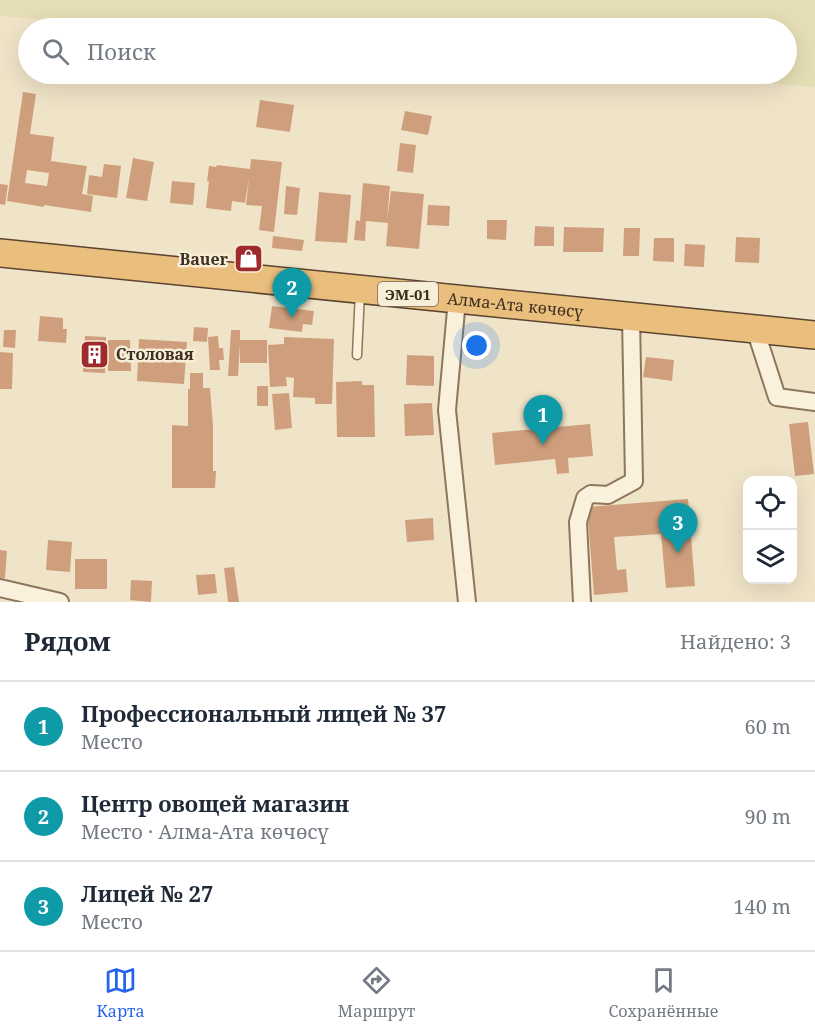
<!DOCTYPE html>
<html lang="ru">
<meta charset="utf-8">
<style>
:root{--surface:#fff;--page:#f6f6f7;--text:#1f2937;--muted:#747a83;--line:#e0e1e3;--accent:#2563eb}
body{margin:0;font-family:"Noto Serif",serif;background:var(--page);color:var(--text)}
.controls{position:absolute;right:18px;bottom:18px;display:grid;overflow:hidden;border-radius:12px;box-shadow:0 6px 24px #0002}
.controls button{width:54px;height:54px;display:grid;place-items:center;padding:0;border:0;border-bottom:2px solid var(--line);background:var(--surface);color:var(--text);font:30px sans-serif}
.you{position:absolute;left:477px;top:346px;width:21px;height:21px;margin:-15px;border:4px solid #fff;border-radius:50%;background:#1a73e8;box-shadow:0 0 0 9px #1a73e833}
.badge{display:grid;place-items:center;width:39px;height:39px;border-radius:50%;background:var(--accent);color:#fff;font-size:20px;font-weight:700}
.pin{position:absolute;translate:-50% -50px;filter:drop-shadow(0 2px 3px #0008)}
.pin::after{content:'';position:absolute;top:32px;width:21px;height:18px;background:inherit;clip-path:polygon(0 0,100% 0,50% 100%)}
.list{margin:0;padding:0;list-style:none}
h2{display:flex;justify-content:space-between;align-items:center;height:78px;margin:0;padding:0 24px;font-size:26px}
h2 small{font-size:20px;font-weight:400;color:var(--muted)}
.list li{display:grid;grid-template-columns:39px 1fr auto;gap:18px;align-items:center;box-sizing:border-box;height:90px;padding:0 24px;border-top:2px solid var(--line)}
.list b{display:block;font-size:22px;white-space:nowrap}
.list p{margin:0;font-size:20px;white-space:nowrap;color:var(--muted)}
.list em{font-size:20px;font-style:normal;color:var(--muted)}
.icon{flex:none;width:33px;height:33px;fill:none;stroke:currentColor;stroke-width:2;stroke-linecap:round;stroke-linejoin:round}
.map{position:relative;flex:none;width:815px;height:602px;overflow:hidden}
.search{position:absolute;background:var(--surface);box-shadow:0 6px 24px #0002;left:18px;right:18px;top:18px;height:66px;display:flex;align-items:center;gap:15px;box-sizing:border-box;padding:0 21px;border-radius:33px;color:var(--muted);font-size:22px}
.sheet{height:348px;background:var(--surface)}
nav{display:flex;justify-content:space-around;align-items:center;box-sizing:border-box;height:84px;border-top:2px solid var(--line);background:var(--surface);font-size:16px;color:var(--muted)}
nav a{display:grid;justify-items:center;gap:3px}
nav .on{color:var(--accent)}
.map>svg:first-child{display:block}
.farmland{fill:#e6deb5}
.building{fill:#cf9f7d;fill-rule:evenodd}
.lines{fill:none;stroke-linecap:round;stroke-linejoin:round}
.service-casing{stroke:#8d765c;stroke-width:11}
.minor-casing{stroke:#8d765c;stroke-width:20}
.trunk-casing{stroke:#5b4430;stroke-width:30}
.service{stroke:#faf1dc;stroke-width:8}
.minor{stroke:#faf1dc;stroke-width:16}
.trunk{stroke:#eabe7c;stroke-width:27}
.labels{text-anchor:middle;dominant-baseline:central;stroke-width:5;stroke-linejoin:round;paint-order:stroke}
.shield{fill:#f7eed8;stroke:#756857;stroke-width:1.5}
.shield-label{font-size:15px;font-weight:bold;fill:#3d2e20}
.poi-label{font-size:16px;font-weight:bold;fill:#3d2e20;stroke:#f7eed8;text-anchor:end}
.street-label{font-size:16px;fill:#3d2e20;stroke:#f7eed8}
</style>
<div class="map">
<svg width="815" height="602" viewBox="0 0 815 602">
<rect width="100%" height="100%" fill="#f0e4c8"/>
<!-- farmland -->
<path class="farmland" d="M0 0H815V87L659 74H786V28H146L0 16Z"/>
<!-- building -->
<path class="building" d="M23 92 36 94 30 134 54 137 51 161 87 166 82 194 93 196 91 212 44 205V207L7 201ZM27 170 49 173 47 186 25 183Z
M260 100 294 105 290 132 256 127Z
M405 111 432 116 428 135 401 130Z
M400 143 416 145 413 173 397 171Z
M133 158 154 162 147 201 126 198Z
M251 159 282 162 274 232 259 230 262 206 246 205 249 178 245 203 232 201 231 211 206 208 209 181H207L209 166 216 167 217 165 250 169Z
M104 164 121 166 117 198 87 194 89 175 102 177Z
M172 181 195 183 193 205 170 203Z
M363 183 390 186 387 221 391 191 424 194 419 249 386 246 388 223 366 221 365 241 354 240 356 220 360 221Z
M0 184 8 185 5 205 0 204Z
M286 186 300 188 297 215 284 214Z
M319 192 351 195 347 243 315 241Z
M428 205 450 206 449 226 427 225Z
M487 220H507L506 240 487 239Z
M535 226 554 227V246H534Z
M564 227 604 228 603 252H563Z
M624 228H640L639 256H623Z
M273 236 304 240 302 251 272 248Z
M736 237 760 238 759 263 735 262Z
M654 238H674V262L653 261Z
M685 244 705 245 704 267 684 266Z
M272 306 314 311 312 325 303 324 302 332 269 328Z
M40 316 63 318V329H67L66 343 38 341Z
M194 327 208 328 207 342 193 341Z
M4 330H16L15 348 3 347Z
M231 330H240V340H267V363H240V344L238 376H228Z
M85 336 106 337 105 373 83 372Z
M218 336 219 348H223L224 360H219L220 370H210L208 337Z
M284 337 334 339 332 404H315V398L293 397 294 378 286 377 287 386 270 387 268 345 284 344Z
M139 339 187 342 184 384 137 381Z
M108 340H130L131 371H108Z
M0 352 13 353 12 389H0Z
M407 355 434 356V386L406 385Z
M646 357 674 360 672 381 643 377Z
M190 373H203V388H210L213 426V471H216L215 488H172V425L188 426V389H190Z
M362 381V385H374L375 437H337L336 382Z
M257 386H268V406H257Z
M289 393 292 428 275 430 272 394Z
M432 403 434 435 405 436 404 404Z
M808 422 814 474 795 476 789 424Z
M590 424 593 456 568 458 569 473 557 474 555 459 495 465 492 433Z
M688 499 695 586 666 588 661 534 614 537 617 570 626 569 628 592 594 595 587 507Z
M433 518 434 540 407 542 405 520Z
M48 540 72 542 70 572 46 570Z
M0 550 7 551 5 578H0Z
M75 559H107V589H75Z
M234 567 239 602H228L224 568Z
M215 574 217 593 198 595 196 575Z
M131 580 152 581 151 602 130 600Z"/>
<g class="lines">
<defs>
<path id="service" d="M357 355 360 292"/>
<path id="minor" d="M457 299 447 410 467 602
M755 329 777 397 815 402
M0 588 60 602
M582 602 578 522 585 498 591 494 608 495 634 481 631 317"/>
<g id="trunk">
<path id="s1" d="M0 253 815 335"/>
</g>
</defs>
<!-- service casing -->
<use href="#service" class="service-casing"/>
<!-- minor casing -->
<use href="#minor" class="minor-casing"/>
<!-- trunk casing -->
<use href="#trunk" class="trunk-casing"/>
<!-- service -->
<use href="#service" class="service"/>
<!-- minor -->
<use href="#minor" class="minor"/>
<!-- trunk -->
<use href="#trunk" class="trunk"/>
</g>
<!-- icons -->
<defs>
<symbol id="shop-square" viewBox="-11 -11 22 22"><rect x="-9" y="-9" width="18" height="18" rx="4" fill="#9e2a2b" stroke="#f7eed8"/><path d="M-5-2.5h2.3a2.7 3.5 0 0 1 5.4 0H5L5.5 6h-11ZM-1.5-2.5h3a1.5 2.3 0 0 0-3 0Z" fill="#fff"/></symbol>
<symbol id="building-square" viewBox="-11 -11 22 22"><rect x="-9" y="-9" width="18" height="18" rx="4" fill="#9e2a2b" stroke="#f7eed8"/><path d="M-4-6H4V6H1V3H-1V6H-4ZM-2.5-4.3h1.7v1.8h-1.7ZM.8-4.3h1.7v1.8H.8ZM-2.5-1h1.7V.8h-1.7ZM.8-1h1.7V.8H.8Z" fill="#fff"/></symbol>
</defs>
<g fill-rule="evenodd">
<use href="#shop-square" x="232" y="242" width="33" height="33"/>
<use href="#building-square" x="78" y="338" width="33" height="33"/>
</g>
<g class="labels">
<!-- shield labels -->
<rect class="shield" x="378" y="282" width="60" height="24" rx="4.5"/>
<g class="shield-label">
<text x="408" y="294">ЭМ-01</text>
</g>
<!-- poi labels -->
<g class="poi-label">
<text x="228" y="259">Bauer</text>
<text x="116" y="354" text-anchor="start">Столовая</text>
</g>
<!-- street labels -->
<g class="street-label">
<text stroke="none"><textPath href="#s1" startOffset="518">Алма-Ата көчөсү</textPath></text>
</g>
</g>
</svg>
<div class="controls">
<button><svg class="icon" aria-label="locate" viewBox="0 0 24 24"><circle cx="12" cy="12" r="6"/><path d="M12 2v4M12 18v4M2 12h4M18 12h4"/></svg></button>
<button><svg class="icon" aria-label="layers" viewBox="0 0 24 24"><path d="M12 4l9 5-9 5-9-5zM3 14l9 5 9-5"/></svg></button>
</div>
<div class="you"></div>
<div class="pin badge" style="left:543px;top:445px;background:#0f9aa8">1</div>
<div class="pin badge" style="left:292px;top:318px;background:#0f9aa8">2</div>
<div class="pin badge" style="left:678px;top:553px;background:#0f9aa8">3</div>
<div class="search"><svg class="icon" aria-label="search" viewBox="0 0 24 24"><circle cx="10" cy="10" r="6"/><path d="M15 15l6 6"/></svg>Поиск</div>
</div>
<section class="sheet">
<h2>Рядом<small>Найдено: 3</small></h2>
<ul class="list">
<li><span class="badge" style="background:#0f9aa8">1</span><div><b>Профессиональный лицей № 37</b><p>Место</p></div><em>60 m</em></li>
<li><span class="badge" style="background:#0f9aa8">2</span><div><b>Центр овощей магазин</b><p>Место · Алма-Ата көчөсү</p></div><em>90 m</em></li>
<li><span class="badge" style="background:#0f9aa8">3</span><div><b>Лицей № 27</b><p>Место</p></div><em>140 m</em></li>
</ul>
</section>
<nav>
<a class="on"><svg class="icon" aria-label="map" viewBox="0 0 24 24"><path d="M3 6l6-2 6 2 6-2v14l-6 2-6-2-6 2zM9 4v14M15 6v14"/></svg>Карта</a>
<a><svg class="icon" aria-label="directions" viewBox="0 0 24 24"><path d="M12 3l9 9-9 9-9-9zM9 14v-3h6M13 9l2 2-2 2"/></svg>Маршрут</a>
<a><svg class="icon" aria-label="saved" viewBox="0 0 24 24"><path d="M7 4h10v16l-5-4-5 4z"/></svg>Сохранённые</a>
</nav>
